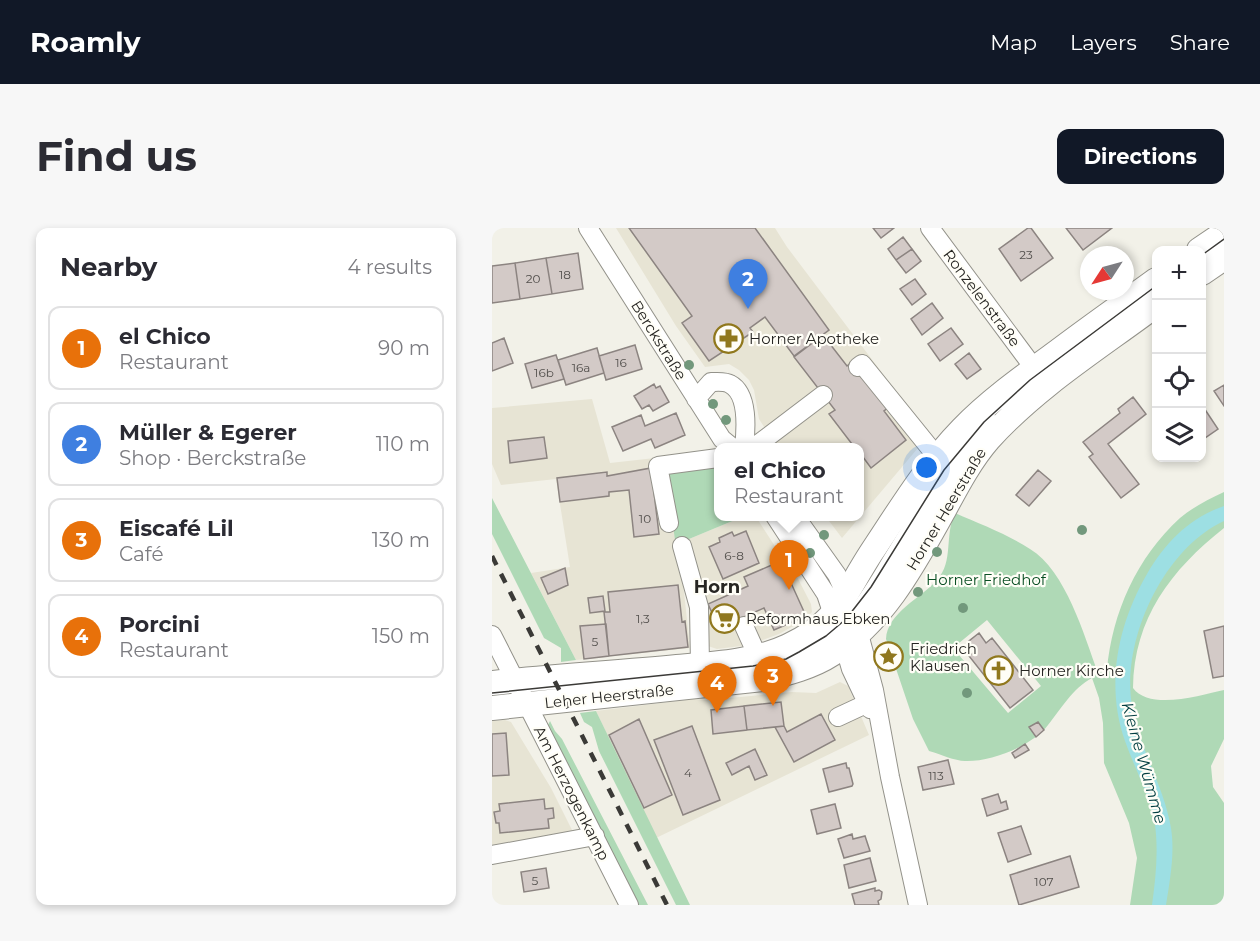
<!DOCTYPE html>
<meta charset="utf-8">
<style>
:root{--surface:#fff;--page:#f7f7f7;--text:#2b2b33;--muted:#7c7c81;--line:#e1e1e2;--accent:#111827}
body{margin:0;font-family:Montserrat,sans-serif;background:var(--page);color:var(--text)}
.controls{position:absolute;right:18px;top:18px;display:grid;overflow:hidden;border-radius:12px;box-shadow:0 3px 9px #0003}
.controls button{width:54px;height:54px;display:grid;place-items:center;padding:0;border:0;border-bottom:2px solid var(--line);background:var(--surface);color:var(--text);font:30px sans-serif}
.compass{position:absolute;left:588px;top:18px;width:54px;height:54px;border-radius:50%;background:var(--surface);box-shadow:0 3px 9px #0003;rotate:234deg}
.you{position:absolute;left:435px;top:240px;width:21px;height:21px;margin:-15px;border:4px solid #fff;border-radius:50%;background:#1a73e8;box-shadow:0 0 0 9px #1a73e833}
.badge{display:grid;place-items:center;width:39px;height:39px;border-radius:50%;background:var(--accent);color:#fff;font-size:20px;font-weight:700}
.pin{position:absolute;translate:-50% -50px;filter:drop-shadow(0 2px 3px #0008)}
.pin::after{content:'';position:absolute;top:32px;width:21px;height:18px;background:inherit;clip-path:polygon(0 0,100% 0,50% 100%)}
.popup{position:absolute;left:222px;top:215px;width:150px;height:78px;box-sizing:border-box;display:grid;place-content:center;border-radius:12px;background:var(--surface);filter:drop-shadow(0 2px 4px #0005);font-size:20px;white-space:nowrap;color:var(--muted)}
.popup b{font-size:22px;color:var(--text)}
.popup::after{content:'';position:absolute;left:50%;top:100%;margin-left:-12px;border:12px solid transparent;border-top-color:var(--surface)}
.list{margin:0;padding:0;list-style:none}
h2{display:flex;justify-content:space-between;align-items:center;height:78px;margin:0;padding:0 24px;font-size:26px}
h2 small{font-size:20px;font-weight:400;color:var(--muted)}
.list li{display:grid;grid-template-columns:39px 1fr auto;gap:18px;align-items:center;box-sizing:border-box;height:84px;margin:0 12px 12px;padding:0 12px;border:2px solid var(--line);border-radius:12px}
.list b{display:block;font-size:22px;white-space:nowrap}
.list p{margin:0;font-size:20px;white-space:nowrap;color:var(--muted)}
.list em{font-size:20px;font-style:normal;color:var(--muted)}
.icon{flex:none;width:33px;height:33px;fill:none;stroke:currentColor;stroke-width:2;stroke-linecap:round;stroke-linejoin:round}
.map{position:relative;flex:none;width:732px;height:677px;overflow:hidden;border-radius:12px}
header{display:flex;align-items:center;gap:36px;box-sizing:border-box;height:84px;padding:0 30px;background:var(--accent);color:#fff}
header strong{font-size:28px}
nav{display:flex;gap:33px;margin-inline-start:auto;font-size:21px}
.intro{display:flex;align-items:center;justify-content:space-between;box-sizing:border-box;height:144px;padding:0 36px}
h1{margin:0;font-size:42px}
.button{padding:15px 27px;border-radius:12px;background:var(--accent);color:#fff;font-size:21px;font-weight:700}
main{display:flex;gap:36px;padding:0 36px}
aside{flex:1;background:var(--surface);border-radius:12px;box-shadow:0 3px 9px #0003}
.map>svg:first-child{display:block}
.built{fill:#e7e4d4}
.green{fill:#afd9b6;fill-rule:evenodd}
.water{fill:#9ddfe3}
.building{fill:#d3cac7;stroke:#8c8481;stroke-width:1.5}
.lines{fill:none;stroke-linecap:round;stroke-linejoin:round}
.minor-casing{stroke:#93928a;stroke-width:20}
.major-casing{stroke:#93928a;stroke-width:26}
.minor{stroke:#fff;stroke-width:18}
.major{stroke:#fff;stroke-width:24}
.tram{stroke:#3b3a37;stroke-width:1.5}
.rail{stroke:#3b3a37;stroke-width:4.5;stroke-dasharray:10 10;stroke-linecap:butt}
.tree{fill:#72987c}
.labels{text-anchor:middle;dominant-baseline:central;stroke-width:4.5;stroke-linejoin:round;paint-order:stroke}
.number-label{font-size:12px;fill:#524f4c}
.street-label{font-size:15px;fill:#272623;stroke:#fffef7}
.poi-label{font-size:15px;fill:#272623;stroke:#fffef7;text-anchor:start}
.park-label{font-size:15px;fill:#0a4f24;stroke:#fffef7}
.water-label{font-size:16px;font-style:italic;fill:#003e41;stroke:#fffef7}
.quarter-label{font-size:18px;font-weight:bold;fill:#272623;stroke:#fffef7}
</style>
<header>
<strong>Roamly</strong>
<nav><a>Map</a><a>Layers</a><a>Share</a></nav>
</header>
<div class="intro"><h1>Find us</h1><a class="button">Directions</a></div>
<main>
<aside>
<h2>Nearby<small>4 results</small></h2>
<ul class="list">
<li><span class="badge" style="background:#e8710a">1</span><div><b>el Chico</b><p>Restaurant</p></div><em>90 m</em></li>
<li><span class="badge" style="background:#3f7fe0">2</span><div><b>Müller &amp; Egerer</b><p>Shop · Berckstraße</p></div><em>110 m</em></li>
<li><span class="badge" style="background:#e8710a">3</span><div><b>Eiscafé Lil</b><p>Café</p></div><em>130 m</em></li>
<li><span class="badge" style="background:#e8710a">4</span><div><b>Porcini</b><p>Restaurant</p></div><em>150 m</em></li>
</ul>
</aside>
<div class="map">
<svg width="732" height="677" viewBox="0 0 732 677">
<rect width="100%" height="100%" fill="#f2f1e8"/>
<!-- built -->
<path class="built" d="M124 0H283L295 19 437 207 350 310 334 289 368 288V220L285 219 267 191 262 162 257 152 247 142 237 136 213 139 184 98Z
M100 171 118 235 172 229 192 364 198 420 84 432 39 345 78 339 64 251 9 257 0 236V180Z
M250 289H264L288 326 300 339 319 376 320 384 312 392 287 406 257 417 225 421 216 418 212 364 197 311Z
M348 454 356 458 377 507 164 610 104 483 201 471 216 472 300 464 324 465Z
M13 492 19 494 59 560 81 604 0 617V493Z"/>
<!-- green -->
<path class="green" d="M226 228V288L250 289 197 311 183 312 172 229Z
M732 264V300C679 342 642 390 641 460 658 483 709 467 732 462V511L719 538 721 559 732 575V677H638L645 630 637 595 612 535 611 495 607 470 600 450C581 460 569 481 556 497 540 518 499 534 473 533 463 533 448 526 437 523L421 491 394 411C395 385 429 370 445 352 462 333 452 308 463 285 488 296 515 306 538 321 574 343 592 407 606 445L615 442C620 385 645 329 688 290 701 279 717 271 732 264ZM495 392 549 458 516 485 461 420Z
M0 270 84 432 69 434V420L52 410 0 306Z
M104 483 198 677H184L107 523 100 499 92 494 88 485Z
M58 493 63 503 70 511 156 677H144L57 508 56 497Z"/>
<!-- water -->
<path class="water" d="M732 278V293C671 321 629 413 640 478 647 520 672 558 679 600 683 625 678 652 674 677H660C664 648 667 619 662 590 656 564 642 539 633 513 613 457 626 396 655 346 673 315 697 290 732 278Z"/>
<!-- building -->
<path class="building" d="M137 0H263L337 102 302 128 273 89 258 100 261 104 217 133 190 95 200 88Z
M381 0H402L389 10Z
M536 0H539L561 30 529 53 507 21Z
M574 0H620L591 22Z
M411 9 420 21 404 32 396 21Z
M420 21 429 33 414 45 404 32Z
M86 25 91 61 60 66 54 30Z
M54 30 60 66 28 71 23 35Z
M23 35 28 71 0 75V38Z
M423 51 434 66 420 77 408 61Z
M440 75 451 90 430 107 419 91Z
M459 100 471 116 448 133 436 116Z
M331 107 355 138 361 133 397 179 392 183 414 212 379 240 368 225V220H363L337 186 343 182 302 129Z
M12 110 21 135 0 143V115Z
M143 117 150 141 114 152 107 128Z
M105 120 112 145 74 157 66 132Z
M477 125 489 141 475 151 463 136Z
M64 127 72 151 40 160 33 136Z
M162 156 164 160 168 158 177 174 161 183 157 177 150 181 142 168Z
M732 157V178L722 163Z
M641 169 654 186 616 216 647 256 629 270 597 229 601 226 591 214 628 185 626 181Z
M710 177 726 201 710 212Z
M184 185 193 207 163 220 159 211 131 223 120 199 149 187 153 198Z
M52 209 55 230 18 235 16 213Z
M159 240 167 306 142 309 137 262 117 264V268L68 274 65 250 115 244V248Z
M546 242 559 253 537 278 524 267Z
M254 303 267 335 231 351 217 319 228 314 227 310 240 304 242 308Z
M289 333 314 388 282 402 272 380 227 400 216 376 256 358 252 349Z
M73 340 76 357 56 366 49 350Z
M186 357 190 394 193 393 196 419 117 428 112 384H118L116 364Z
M111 368 113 383 98 385 96 370Z
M114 396 117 428 92 431 88 398Z
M732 398V448L721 450 712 403Z
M487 405 494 415 500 410 541 462 518 480 477 428 484 423 477 413Z
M289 474 292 498 255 502 252 478Z
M252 478 255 502 221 506 219 482Z
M329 486 343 512 302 534 283 499 292 498 295 504Z
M147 491 180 567 152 580 117 507Z
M546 494 552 502 544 509 537 499Z
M200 498 228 572 191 587 162 512Z
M14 505 17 547 0 548V506Z
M533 516 537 522 523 530 520 525Z
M263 521 275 547 263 552 257 538 240 547 234 535Z
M456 532 462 556 431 562 426 539Z
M354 535 355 540H357L361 556 360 558 337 564 331 541Z
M506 566 509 575 514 573 516 581 495 588 490 571Z
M52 571 53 581 61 580 62 590 56 591 57 600 8 605 7 595H4L2 584 8 583 7 576Z
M343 576 349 600 325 606 319 582Z
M529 598 539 626 516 634 506 605Z
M360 606 361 611 373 608 378 623 352 630 346 611Z
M578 628 587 659 527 677 518 647Z
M378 630 384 653 357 660 352 637Z
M54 640 57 660 32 664 29 644Z
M383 660V663L387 662 390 664 389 671 386 673 387 677H363L360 666Z"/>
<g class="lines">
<defs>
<path id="minor" d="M96 0 230 211 241 220
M438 0 542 140
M366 139 370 136 446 230
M204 171 219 154C225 154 233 153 238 156 257 166 254 202 252 220
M261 220 331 167
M283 288 334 366 341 387
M303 288 345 347 354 367
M177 295 166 238 226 230
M190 318 207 379 208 437
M252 398 266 429
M367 406 382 462 398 549 426 677
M0 407 137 677
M352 417 359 441 378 481
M282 437C312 429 338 413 360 391 377 373 389 350 402 329 431 282 458 233 497 194
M346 489 376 475
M0 627 103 608"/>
<path id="major" d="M707 22 732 5
M710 45 732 30
M0 455C62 448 124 445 185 439 222 436 262 434 296 418 346 395 351 368 379 325 407 283 434 238 470 201 498 172 532 148 565 124 598 99 631 76 664 52
M0 480 272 451C296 445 320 439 340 426 392 393 422 336 451 284 465 258 478 233 497 211 545 158 608 119 664 77"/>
</defs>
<!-- minor casing -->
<use href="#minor" class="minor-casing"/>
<!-- major casing -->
<use href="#major" class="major-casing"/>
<!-- minor -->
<use href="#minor" class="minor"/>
<!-- major -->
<use href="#major" class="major"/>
<!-- tram -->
<path class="tram" d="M710 27 732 11
M0 465 261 438 294 431 307 424 334 408 354 391 379 359 452 242 492 194 538 152 664 58"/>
<!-- rail -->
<path class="rail" d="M0 328 175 677"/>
</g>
<!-- trees -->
<g class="tree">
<circle cx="197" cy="137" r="5"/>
<circle cx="221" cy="176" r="5"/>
<circle cx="234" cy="192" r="5"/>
<circle cx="590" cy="302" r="5"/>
<circle cx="332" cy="307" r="5"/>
<circle cx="445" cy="324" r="5"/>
<circle cx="318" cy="325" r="5"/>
<circle cx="426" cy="364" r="5"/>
<circle cx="471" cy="380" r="5"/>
<circle cx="475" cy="465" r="5"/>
</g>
<!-- icons -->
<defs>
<symbol id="pharmacy-ring" viewBox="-11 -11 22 22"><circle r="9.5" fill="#fffef7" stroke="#90781d" stroke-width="1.5"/><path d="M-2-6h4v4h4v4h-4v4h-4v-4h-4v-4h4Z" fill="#90781d"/></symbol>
<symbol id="supermarket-ring" viewBox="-11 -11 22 22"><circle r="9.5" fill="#fffef7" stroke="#90781d" stroke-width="1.5"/><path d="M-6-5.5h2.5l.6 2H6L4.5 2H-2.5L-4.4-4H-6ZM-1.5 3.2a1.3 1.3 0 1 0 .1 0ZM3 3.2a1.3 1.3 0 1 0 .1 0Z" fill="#90781d"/></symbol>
<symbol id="sight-ring" viewBox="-11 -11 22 22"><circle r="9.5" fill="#fffef7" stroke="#90781d" stroke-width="1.5"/><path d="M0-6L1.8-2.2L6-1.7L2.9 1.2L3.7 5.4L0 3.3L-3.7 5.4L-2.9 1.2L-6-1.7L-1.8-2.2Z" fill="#90781d"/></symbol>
<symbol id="church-ring" viewBox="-11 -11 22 22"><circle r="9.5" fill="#fffef7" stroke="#90781d" stroke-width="1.5"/><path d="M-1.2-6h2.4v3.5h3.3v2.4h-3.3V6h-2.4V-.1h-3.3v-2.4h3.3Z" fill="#90781d"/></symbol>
</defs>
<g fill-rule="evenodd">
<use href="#pharmacy-ring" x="220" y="94" width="33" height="33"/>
<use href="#supermarket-ring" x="216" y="374" width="33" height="33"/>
<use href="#sight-ring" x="380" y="412" width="33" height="33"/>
<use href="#church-ring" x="490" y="426" width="33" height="33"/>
</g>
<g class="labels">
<!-- number labels -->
<g class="number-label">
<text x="534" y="26">23</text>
<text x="73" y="46">18</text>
<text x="41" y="50">20</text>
<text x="129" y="134">16</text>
<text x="89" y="139">16a</text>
<text x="52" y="144">16b</text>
<text x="153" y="290">10</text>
<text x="242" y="327">6-8</text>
<text x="151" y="390">1,3</text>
<text x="103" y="413">5</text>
<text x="196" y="544">4</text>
<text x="444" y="547">113</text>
<text x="43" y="652">5</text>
<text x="552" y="653">107</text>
</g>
<!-- street labels -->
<g class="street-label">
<text transform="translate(490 70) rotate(53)">Ronzelenstraße</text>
<text transform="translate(167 112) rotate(58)">Berckstraße</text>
<text transform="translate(454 281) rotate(-59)">Horner Heerstraße</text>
<text transform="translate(117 468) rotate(-6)">Leher Heerstraße</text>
<text transform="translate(80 565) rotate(63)">Am Herzogenkamp</text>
</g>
<!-- poi labels -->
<g class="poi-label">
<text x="257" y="110">Horner Apotheke</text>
<text x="254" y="390">Reformhaus Ebken</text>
<text x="418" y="420">Friedrich<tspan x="418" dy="17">Klausen</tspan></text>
<text x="527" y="442">Horner Kirche</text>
</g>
<!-- park labels -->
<g class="park-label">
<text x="494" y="351">Horner Friedhof</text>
</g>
<!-- water labels -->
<g class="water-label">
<text transform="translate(652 535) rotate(74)">Kleine Wümme</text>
</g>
<!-- quarter labels -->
<g class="quarter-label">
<text x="225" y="359">Horn</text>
</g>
</g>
</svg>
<div class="controls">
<button>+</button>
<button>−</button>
<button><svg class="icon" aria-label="locate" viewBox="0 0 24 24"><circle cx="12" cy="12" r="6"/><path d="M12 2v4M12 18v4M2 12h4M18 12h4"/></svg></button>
<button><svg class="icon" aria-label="layers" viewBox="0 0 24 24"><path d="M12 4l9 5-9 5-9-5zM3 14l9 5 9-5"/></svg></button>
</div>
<svg class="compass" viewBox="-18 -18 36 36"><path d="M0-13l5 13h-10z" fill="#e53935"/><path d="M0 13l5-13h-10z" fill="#7c7c81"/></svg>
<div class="you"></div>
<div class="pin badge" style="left:297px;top:362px;background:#e8710a">1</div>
<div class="popup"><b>el Chico</b>Restaurant</div>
<div class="pin badge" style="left:256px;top:81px;background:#3f7fe0">2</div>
<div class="pin badge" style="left:281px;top:478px;background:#e8710a">3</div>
<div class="pin badge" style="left:225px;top:485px;background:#e8710a">4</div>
</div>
</main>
